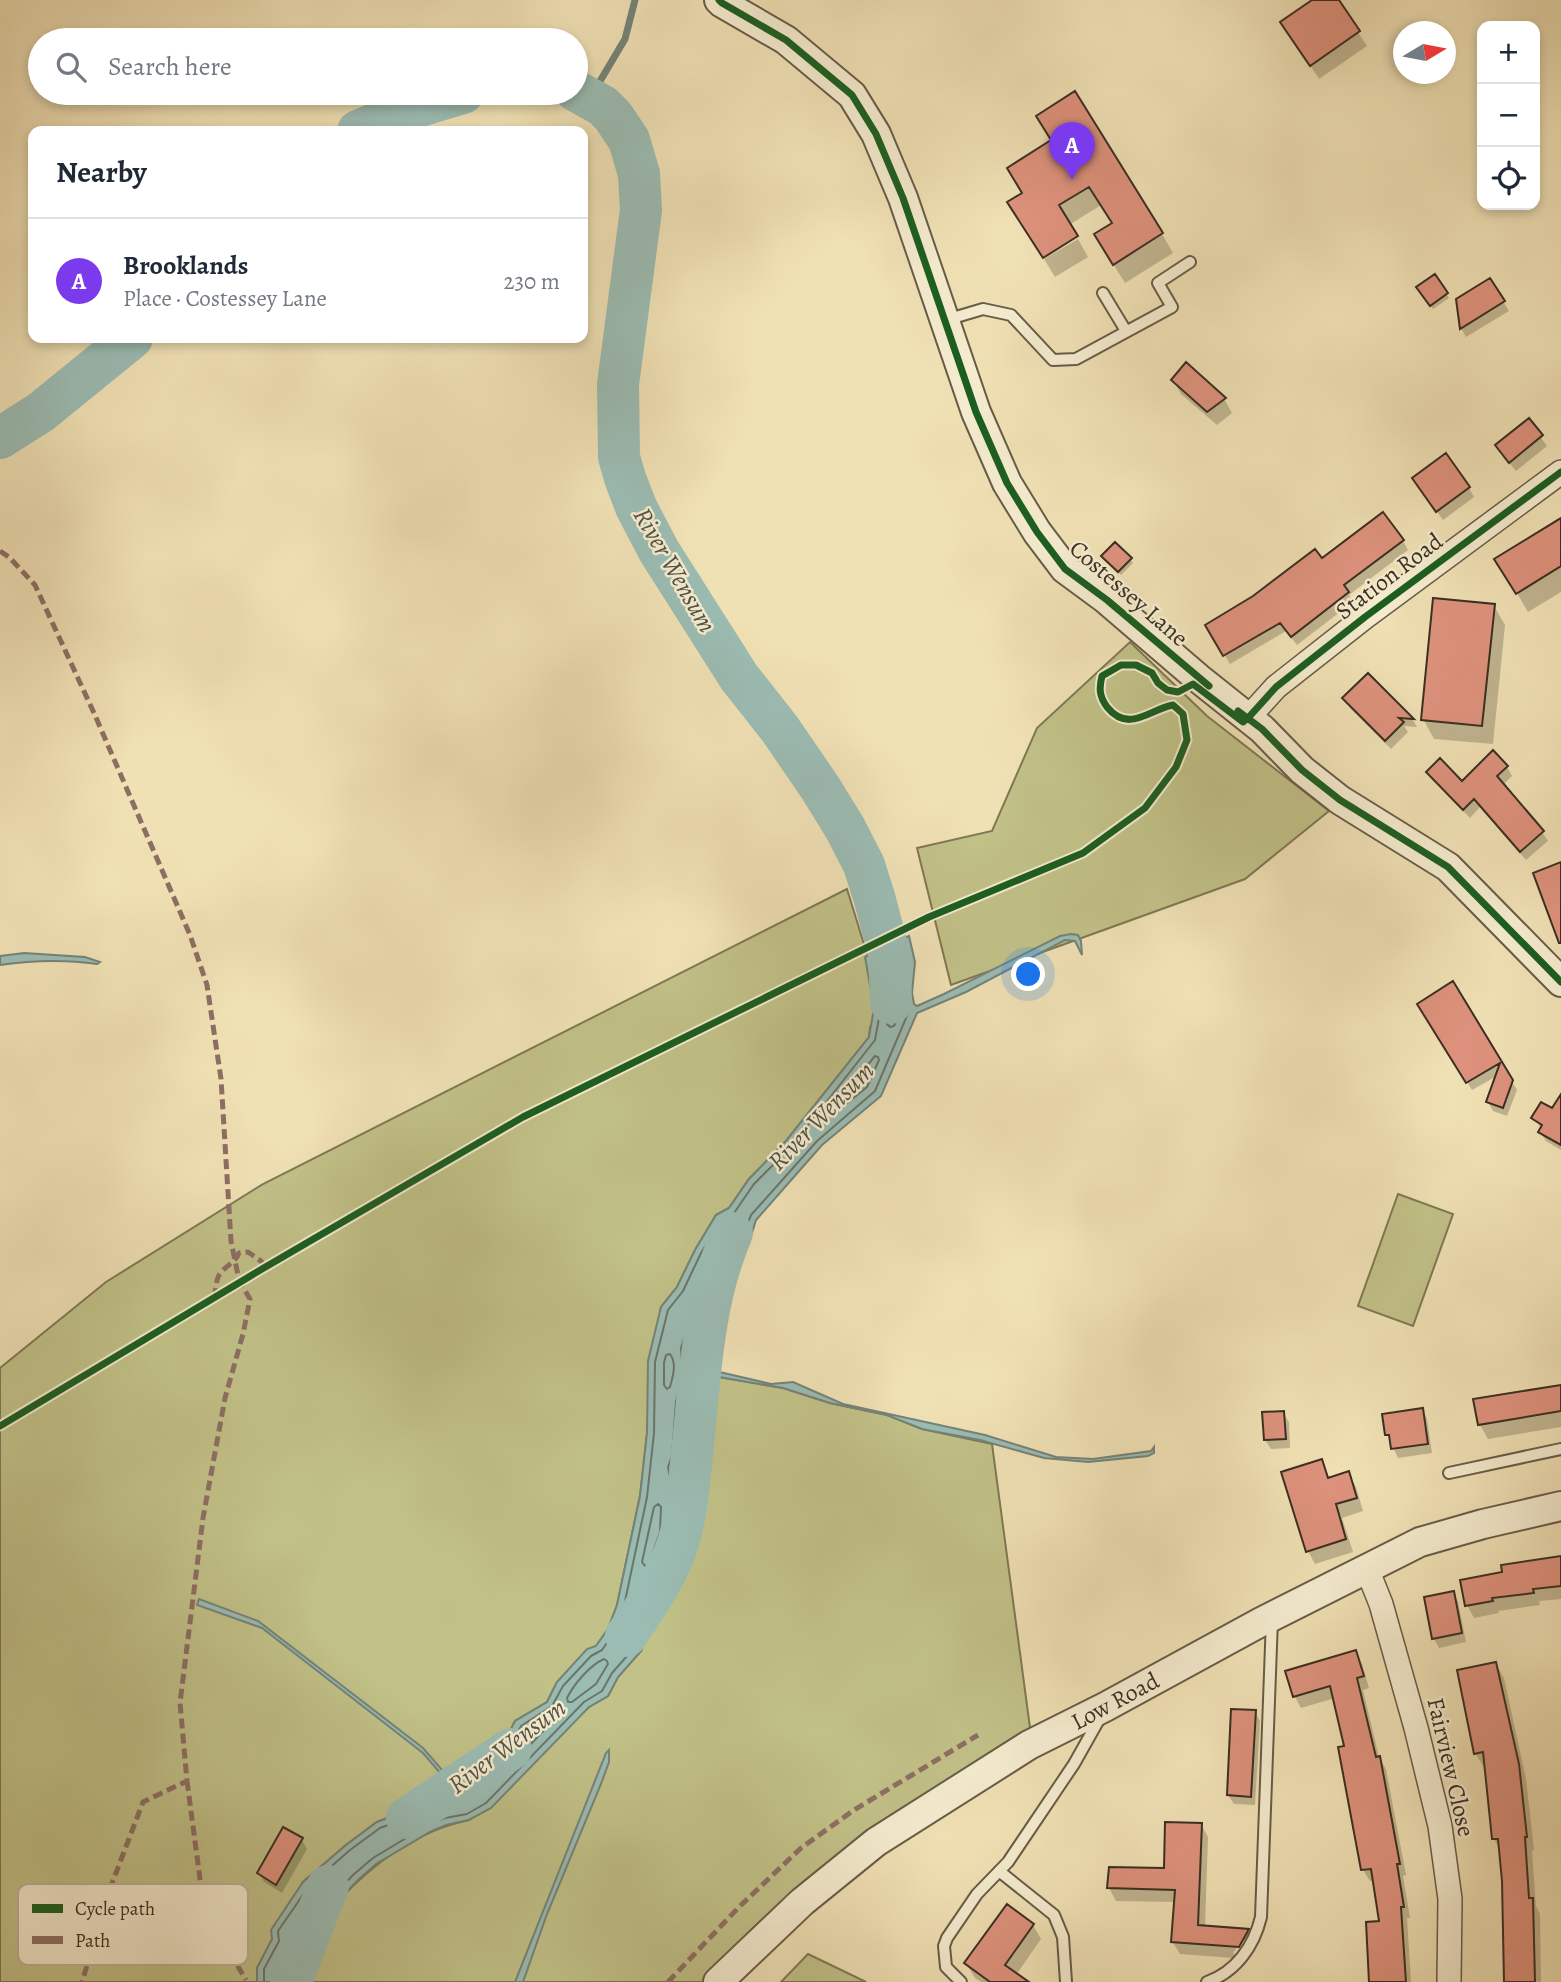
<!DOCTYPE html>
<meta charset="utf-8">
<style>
:root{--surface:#fff;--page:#f6f6f7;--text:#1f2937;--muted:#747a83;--line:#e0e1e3;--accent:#7c3aed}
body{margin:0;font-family:Alegreya,serif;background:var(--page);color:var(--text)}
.controls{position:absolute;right:21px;top:21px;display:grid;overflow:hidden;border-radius:14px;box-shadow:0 4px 10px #0003}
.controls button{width:63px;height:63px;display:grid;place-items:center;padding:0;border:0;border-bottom:2px solid var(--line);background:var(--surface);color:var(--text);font:35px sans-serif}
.compass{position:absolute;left:1393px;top:21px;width:63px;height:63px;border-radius:50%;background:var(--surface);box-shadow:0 4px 10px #0003;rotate:80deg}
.you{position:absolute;left:1029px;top:975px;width:24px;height:24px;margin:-18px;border:5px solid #fff;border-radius:50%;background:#1a73e8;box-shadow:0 0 0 10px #1a73e833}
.badge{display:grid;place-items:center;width:46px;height:46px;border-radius:50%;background:var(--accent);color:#fff;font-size:23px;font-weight:700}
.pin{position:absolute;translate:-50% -58px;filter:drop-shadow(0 2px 4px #0008)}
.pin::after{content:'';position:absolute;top:37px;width:24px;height:21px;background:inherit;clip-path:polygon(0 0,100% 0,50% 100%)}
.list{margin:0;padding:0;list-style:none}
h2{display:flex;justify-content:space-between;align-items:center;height:91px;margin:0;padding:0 28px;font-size:30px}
h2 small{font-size:23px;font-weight:400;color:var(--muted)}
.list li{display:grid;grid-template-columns:46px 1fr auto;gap:21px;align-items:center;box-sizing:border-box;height:126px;padding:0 28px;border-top:2px solid var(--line)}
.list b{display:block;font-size:26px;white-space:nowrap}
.list p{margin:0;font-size:23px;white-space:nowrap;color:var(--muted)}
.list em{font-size:23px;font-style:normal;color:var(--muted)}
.icon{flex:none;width:38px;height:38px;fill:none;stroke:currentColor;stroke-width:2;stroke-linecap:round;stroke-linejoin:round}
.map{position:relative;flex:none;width:1561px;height:1982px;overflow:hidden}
.search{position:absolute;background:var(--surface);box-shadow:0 4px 10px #0003;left:28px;top:28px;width:560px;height:77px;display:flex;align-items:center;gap:18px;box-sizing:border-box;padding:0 24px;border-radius:38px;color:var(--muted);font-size:26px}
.panel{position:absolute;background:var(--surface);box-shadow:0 4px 10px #0003;left:28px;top:126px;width:560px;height:217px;border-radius:14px}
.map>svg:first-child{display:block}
.green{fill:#c1c188;stroke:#7e7855;stroke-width:2}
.water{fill:#9bbcb3;stroke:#748479;stroke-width:2}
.shadow{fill:#0003;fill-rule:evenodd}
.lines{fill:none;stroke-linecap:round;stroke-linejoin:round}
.shore{stroke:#6a766a;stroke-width:2}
.stream{stroke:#748479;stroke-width:7}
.river{stroke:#9bbcb3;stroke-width:42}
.building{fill:#de927d;stroke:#3a2f22;stroke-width:2}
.service-casing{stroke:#685c47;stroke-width:14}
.minor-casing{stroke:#685c47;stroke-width:26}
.tertiary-casing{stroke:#685c47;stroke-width:32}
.service{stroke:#f5eccf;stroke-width:10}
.minor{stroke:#f5eccf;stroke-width:23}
.tertiary{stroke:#f5eccf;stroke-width:28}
.quiet{stroke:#8d6e63;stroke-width:5;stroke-dasharray:10 5;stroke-linecap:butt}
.cycleway-casing{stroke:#f5eccf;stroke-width:11}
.cycleway{stroke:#1b5e20;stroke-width:7}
.labels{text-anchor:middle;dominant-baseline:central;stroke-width:5;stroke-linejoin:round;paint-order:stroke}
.street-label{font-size:24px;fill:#3a2f22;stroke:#f5eccf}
.water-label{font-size:26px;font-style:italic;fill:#525246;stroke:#f5eccf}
.key{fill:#f5eccf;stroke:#bdb39b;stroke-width:2}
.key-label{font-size:19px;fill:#3a2f22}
</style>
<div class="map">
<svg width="1561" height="1982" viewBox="0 0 1561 1982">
<rect width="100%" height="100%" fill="#f0e1b5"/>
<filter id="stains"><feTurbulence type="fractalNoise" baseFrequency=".00286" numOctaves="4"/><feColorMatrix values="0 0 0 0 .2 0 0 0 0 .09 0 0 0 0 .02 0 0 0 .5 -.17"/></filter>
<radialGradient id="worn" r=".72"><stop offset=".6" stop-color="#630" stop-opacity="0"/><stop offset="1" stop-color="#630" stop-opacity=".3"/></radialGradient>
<!-- green -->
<path class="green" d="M1130 642 1207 716 1329 811 1245 879 951 985 917 848 992 831 1037 728Z
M847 889 887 1019 870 1027 869 1037 785 1142 749 1179 729 1208 716 1215 695 1250 677 1287 661 1307 640 1496 617 1605 608 1629 596 1646 587 1650 557 1682 547 1702 515 1721 509 1733 499 1740 494 1752 470 1777 428 1803 377 1822 346 1845 303 1882 257 1968V1982H0V1368L106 1282 263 1184Z
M1398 1194 1453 1214 1413 1326 1358 1306Z
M690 1372 783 1388 830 1403 887 1415 922 1429 992 1444 1031 1735 706 1982H298C301 1971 300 1960 303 1950 304 1943 309 1936 312 1930 318 1919 329 1910 337 1902 374 1863 416 1831 469 1820L589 1707 608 1696 618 1677 641 1651 661 1577 676 1536 677 1522 676 1499 679 1487 675 1467 679 1459 682 1404Z
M808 1954 866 1982H781Z"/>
<!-- water -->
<path class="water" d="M1071 934 1078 935 1081 941 1082 955 1075 941 1065 940 966 992 917 1013 881 1096 822 1145 756 1220 752 1233 742 1240 722 1278 708 1296 701 1317 696 1321 688 1350 689 1362 695 1370H711L771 1384 793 1382 843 1404 985 1435 1056 1457 1093 1459 1151 1451 1154 1447V1453L1148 1456 1088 1462 1044 1458 980 1440 922 1429 887 1415 830 1403 783 1388 690 1372 682 1404 679 1459 675 1467 679 1487 676 1499 677 1522 676 1536 661 1577 655 1599 656 1606 641 1651 618 1677 608 1696 589 1707 491 1808 469 1820 446 1825 430 1832 376 1864 358 1880 313 1927 303 1950 301 1971 298 1982H257V1968L272 1939 271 1930 303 1882 346 1845 377 1822 428 1803 453 1788 423 1753 262 1628 197 1605 199 1599 258 1621 423 1748 456 1786 470 1777 493 1752 499 1740 509 1733 515 1721 547 1702 557 1682 587 1649 596 1646 608 1629 617 1605 640 1496 647 1433 648 1361 661 1307 677 1287 695 1250 716 1215 729 1208 749 1179 785 1142 869 1037 874 1008 865 957 909 936 915 962 912 993 914 1004 917 1006 944 994 1060 936Z
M24 953 85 957 100 962 97 964C63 959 34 960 0 965V956Z
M609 1750V1762L601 1784 547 1914 523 1982H515L606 1753Z"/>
<!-- shadow -->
<path class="shadow" d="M1316 0H1337L1367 46 1319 79 1282 23Z
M1053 141 1162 234 1173 253 1125 283 1107 254 1113 224 1101 205 1069 225 1023 193Z
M1078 239 1088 257 1055 277 1044 259Z
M1434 276 1449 298 1433 309 1418 287Z
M1490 280 1509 311 1466 337 1461 328 1458 300Z
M1173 380 1224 399 1232 413 1217 425 1181 394Z
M1529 421 1547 446 1516 471 1503 455Z
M1420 488H1469L1474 497 1443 520Z
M1561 520V592L1528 612 1497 559Z
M1403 541 1408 550 1349 595 1353 602 1297 645 1286 631 1230 664 1207 625 1322 560Z
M1103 556 1130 559 1133 563 1121 575Z
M1494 606 1505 625 1493 744 1434 739 1423 719Z
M1368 675 1413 720 1417 727 1404 726 1408 732 1391 749 1350 708 1345 698Z
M1507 767 1512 776 1503 785 1542 832 1548 841 1526 860 1480 807 1470 818 1434 781 1428 772 1462 783Z
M1453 984 1517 1090 1507 1116 1493 1111 1488 1102 1497 1076 1472 1090 1419 1004Z
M1561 1116V1150L1546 1141 1540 1132 1542 1129 1533 1118Z
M1561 1386V1427L1488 1439 1480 1425 1475 1401Z
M1422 1410 1427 1419 1432 1453 1398 1458 1387 1434Z
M1283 1413 1289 1422 1290 1448 1271 1449 1265 1440Z
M1321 1461 1330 1479 1348 1473 1356 1487 1363 1511 1342 1518 1353 1552 1315 1564 1308 1551Z
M1561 1557V1599L1539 1601 1540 1605 1498 1611 1499 1613 1474 1618 1467 1605 1504 1574Z
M1453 1593 1458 1602 1466 1642 1439 1648 1434 1639 1426 1599Z
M1355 1652 1362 1664 1369 1688 1363 1690 1379 1757 1386 1769 1406 1875 1403 1876 1410 1918H1407L1411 1982H1369L1371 1981 1381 1923 1374 1880 1370 1881 1363 1870 1346 1747 1335 1698 1301 1708 1295 1697 1288 1672Z
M1496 1664 1504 1678 1526 1779 1534 1850 1532 1851 1536 1906 1540 1914 1541 1982H1506L1501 1852 1494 1839 1486 1767 1484 1768 1476 1754 1459 1671Z
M1255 1712 1260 1721 1255 1805 1234 1804 1228 1795Z
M1201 1824 1208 1837 1205 1927 1248 1931 1255 1943 1246 1959 1180 1954 1172 1941 1176 1902 1116 1901 1109 1888 1166 1870ZM1240 1940H1245L1236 1955 1233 1954Z
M302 1840 307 1849 282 1893 264 1882 259 1873Z
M1033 1925 1041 1939 1016 1975 1026 1982H981L975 1978 966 1963Z"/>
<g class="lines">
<!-- shore -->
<path class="shore" d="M896 960 899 963 897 993 900 1012 894 1026 890 1027 887 1024 890 1007 883 967 885 965Z
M875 1056 878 1057 879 1060 867 1087 840 1109H836V1104Z
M670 1354C677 1363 673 1376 670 1387L667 1389 664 1385V1363L666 1355Z
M658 1504 661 1507 660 1532 649 1564 645 1566 642 1562 654 1507Z
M604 1659 607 1661 608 1664 596 1684 572 1702H568L567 1698C574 1684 590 1665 604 1659Z
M542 1723 546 1724V1728L514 1762H509L508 1759 512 1751 521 1743 528 1732Z
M264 1982V1969L279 1941 278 1931 309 1886 350 1850 380 1828 431 1809 474 1782 499 1757 505 1745 515 1738 521 1726 552 1706 563 1686 591 1656 602 1650 614 1633 624 1606 647 1497 654 1433 655 1362 668 1310 683 1291 701 1253 721 1220 734 1213 754 1184 791 1147 875 1040 881 1007 873 962 901 948H904L908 963 906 994 909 1011 875 1091 817 1141 751 1215 746 1228 736 1236 716 1275 702 1293 695 1312 690 1319 681 1348 682 1363 684 1370 676 1402 672 1456 668 1467 672 1486 669 1498 670 1522 669 1534 654 1575 648 1598V1606L635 1647 612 1673 602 1691 584 1702 486 1803 467 1814 445 1818 426 1826 373 1858 353 1875 307 1924 296 1948 291 1982"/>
<!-- stream -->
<path class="stream" d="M590 98 625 39 635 0"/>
<!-- river -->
<path class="river" d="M576 91 603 106 613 116 629 140 639 174 641 210 618 384 619 457 625 478 636 507 659 551 739 677 780 729 821 789 845 828 864 865 875 900 889 954 891 1003
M358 131 407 110 463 93
M0 438 41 412 132 338
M626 1636C646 1606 667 1577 678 1543 687 1514 689 1483 692 1453 700 1380 702 1302 732 1233
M407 1818 511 1749
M291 1982 328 1886"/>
</g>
<!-- building -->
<path class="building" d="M1312 0H1339L1360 31 1310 66 1280 22Z
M1075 91 1163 233 1113 265 1094 234 1112 223 1089 187 1059 205 1078 236 1043 258 1007 202 1022 193 1007 168 1051 140 1036 116Z
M1435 274 1448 293 1430 306 1416 287Z
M1490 278 1505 301 1460 329 1456 299Z
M1186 362 1226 398 1207 412 1171 380Z
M1529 418 1543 435 1509 463 1495 445Z
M1446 453 1470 487 1436 512 1412 478Z
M1383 512 1404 540 1344 585 1349 592 1291 637 1280 623 1223 656 1205 625 1253 596 1315 549 1322 558Z
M1561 518V566L1516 594 1494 559Z
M1115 542 1132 558 1118 572 1101 556Z
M1433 598 1495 604 1482 726 1421 720Z
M1368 673 1414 719 1399 718 1404 722 1385 741 1342 698Z
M1493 750 1508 766 1497 776 1544 831 1520 852 1474 799 1463 810 1426 772 1440 758 1462 781Z
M1561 862V943H1559L1533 873Z
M1453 981 1513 1080 1503 1108 1486 1102 1500 1063 1466 1083 1417 1004Z
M1561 1094V1145L1538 1132 1542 1125 1531 1118 1541 1102 1552 1108Z
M1561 1385V1411L1478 1425 1473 1399Z
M1423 1408 1428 1444 1391 1449 1389 1435H1385L1382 1414Z
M1284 1411 1286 1439 1264 1440 1262 1412Z
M1322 1459 1328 1478 1349 1471 1357 1498 1336 1504 1346 1539 1306 1552 1281 1472Z
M1561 1556V1586L1533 1589 1534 1593 1492 1598 1493 1601 1465 1606 1460 1580 1502 1572 1501 1565Z
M1454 1591 1462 1633 1432 1639 1424 1597Z
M1356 1650 1364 1676 1357 1678 1376 1757 1380 1756 1400 1864H1397L1404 1907H1401L1406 1982H1369L1366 1922 1379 1921 1371 1869 1361 1870 1338 1747 1344 1746 1330 1686 1293 1697 1285 1671Z
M1496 1662 1519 1764 1527 1837H1525L1529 1898H1533L1535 1982H1504L1502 1881 1498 1839H1492L1483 1752 1474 1754 1457 1670Z
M1231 1709 1256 1710 1251 1797 1227 1795Z
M1165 1822 1202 1823 1198 1925 1249 1929 1239 1947 1171 1942 1175 1890 1107 1888 1109 1867 1164 1868Z
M283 1827 303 1838 276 1885 257 1873Z
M1007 1904 1034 1924 1005 1965 1029 1982H990L964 1963Z"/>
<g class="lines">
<defs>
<path id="service" d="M1103 293 1126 331
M946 320 983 309 1011 315 1053 360 1076 359 1172 307 1158 283 1190 262
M1449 1473 1561 1449
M999 1871 1054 1915 1063 1937 1066 1982
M961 1982 946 1967 944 1946 947 1938 977 1894 1008 1862 1074 1764 1101 1716
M1207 1982C1236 1972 1254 1946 1261 1917L1272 1619"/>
<path id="minor" d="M1248 718 1276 687 1365 617 1561 472
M1367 1569 1381 1604 1416 1728 1440 1826 1450 1899 1449 1982"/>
<path id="tertiary" d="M719 0 722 3 786 40 852 95 876 134 903 198 976 412 1007 483 1037 532 1065 569 1107 600 1198 678 1262 729 1302 770 1340 800 1448 867 1561 982
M718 1982 802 1902 876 1842 1029 1745 1105 1707 1261 1622 1420 1542 1483 1524 1561 1506"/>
</defs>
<!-- service casing -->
<use href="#service" class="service-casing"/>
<!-- minor casing -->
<use href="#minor" class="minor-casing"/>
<!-- tertiary casing -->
<use href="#tertiary" class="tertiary-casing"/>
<!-- service -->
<use href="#service" class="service"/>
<!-- minor -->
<use href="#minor" class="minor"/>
<!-- tertiary -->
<use href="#tertiary" class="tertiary"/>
<!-- quiet -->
<path class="quiet" d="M0 551 9 557 35 585 94 713 190 935 207 985 221 1079 231 1241 239 1280 250 1299 243 1334 225 1398 203 1518 180 1703 187 1781 143 1802 111 1886 82 1982
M215 1298C215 1291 216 1281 219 1275 225 1266 236 1262 239 1253L248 1252 261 1261 265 1267
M187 1781 204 1909 246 1980
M668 1982 739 1907 801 1848 854 1810 978 1735"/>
<defs>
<path id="cycleway" d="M719 0 722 3 786 40 852 95 876 134 903 198 976 412 1007 483 1037 532 1065 569 1107 600 1209 686
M1238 711 1262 729 1302 770 1340 800 1448 867 1561 982
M1248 718 1276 687 1365 617 1561 472
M0 1426 262 1269 523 1117 929 917 1083 853 1145 808 1176 767 1187 740 1183 714 1173 705C1150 709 1129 734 1107 707 1099 696 1099 688 1102 676L1121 665H1136L1152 673 1158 683 1167 690 1178 692 1193 684 1243 722 1248 718"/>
</defs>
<!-- cycleway casing -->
<use href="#cycleway" class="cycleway-casing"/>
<!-- cycleway -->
<use href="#cycleway" class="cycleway"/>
</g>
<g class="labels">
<!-- street labels -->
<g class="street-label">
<text transform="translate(1389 576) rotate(-37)">Station Road</text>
<text transform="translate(1129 593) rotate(41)">Costessey Lane</text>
<text transform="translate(1115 1701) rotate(-28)">Low Road</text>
<text transform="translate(1451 1767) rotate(77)">Fairview Close</text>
</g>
<!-- water labels -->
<g class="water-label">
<text transform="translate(675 570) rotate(60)">River Wensum</text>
<text transform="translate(821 1116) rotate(-46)">River Wensum</text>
<text transform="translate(507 1746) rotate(-37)">River Wensum</text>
</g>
</g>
<!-- legend -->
<rect x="18" y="1884" width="230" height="81" rx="10" class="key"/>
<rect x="32" y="1904" width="31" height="9" fill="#1b5e20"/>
<rect x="32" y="1936" width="31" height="8" fill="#8d6e63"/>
<g class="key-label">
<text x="75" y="1915">Cycle path</text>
<text x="75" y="1947">Path</text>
</g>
<rect width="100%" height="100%" filter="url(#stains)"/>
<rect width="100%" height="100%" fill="url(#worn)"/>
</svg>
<div class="controls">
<button>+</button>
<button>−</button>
<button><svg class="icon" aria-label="locate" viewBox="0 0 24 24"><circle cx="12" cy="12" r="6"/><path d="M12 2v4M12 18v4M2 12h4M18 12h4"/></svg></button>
</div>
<svg class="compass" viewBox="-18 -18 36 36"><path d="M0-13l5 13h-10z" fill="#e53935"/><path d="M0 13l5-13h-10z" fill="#747a83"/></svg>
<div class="you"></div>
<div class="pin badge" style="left:1072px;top:180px">A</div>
<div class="search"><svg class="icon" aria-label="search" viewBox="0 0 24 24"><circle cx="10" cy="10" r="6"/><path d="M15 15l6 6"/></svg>Search here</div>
<section class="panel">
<h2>Nearby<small></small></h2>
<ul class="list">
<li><span class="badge">A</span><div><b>Brooklands</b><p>Place · Costessey Lane</p></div><em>230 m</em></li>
</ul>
</section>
</div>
